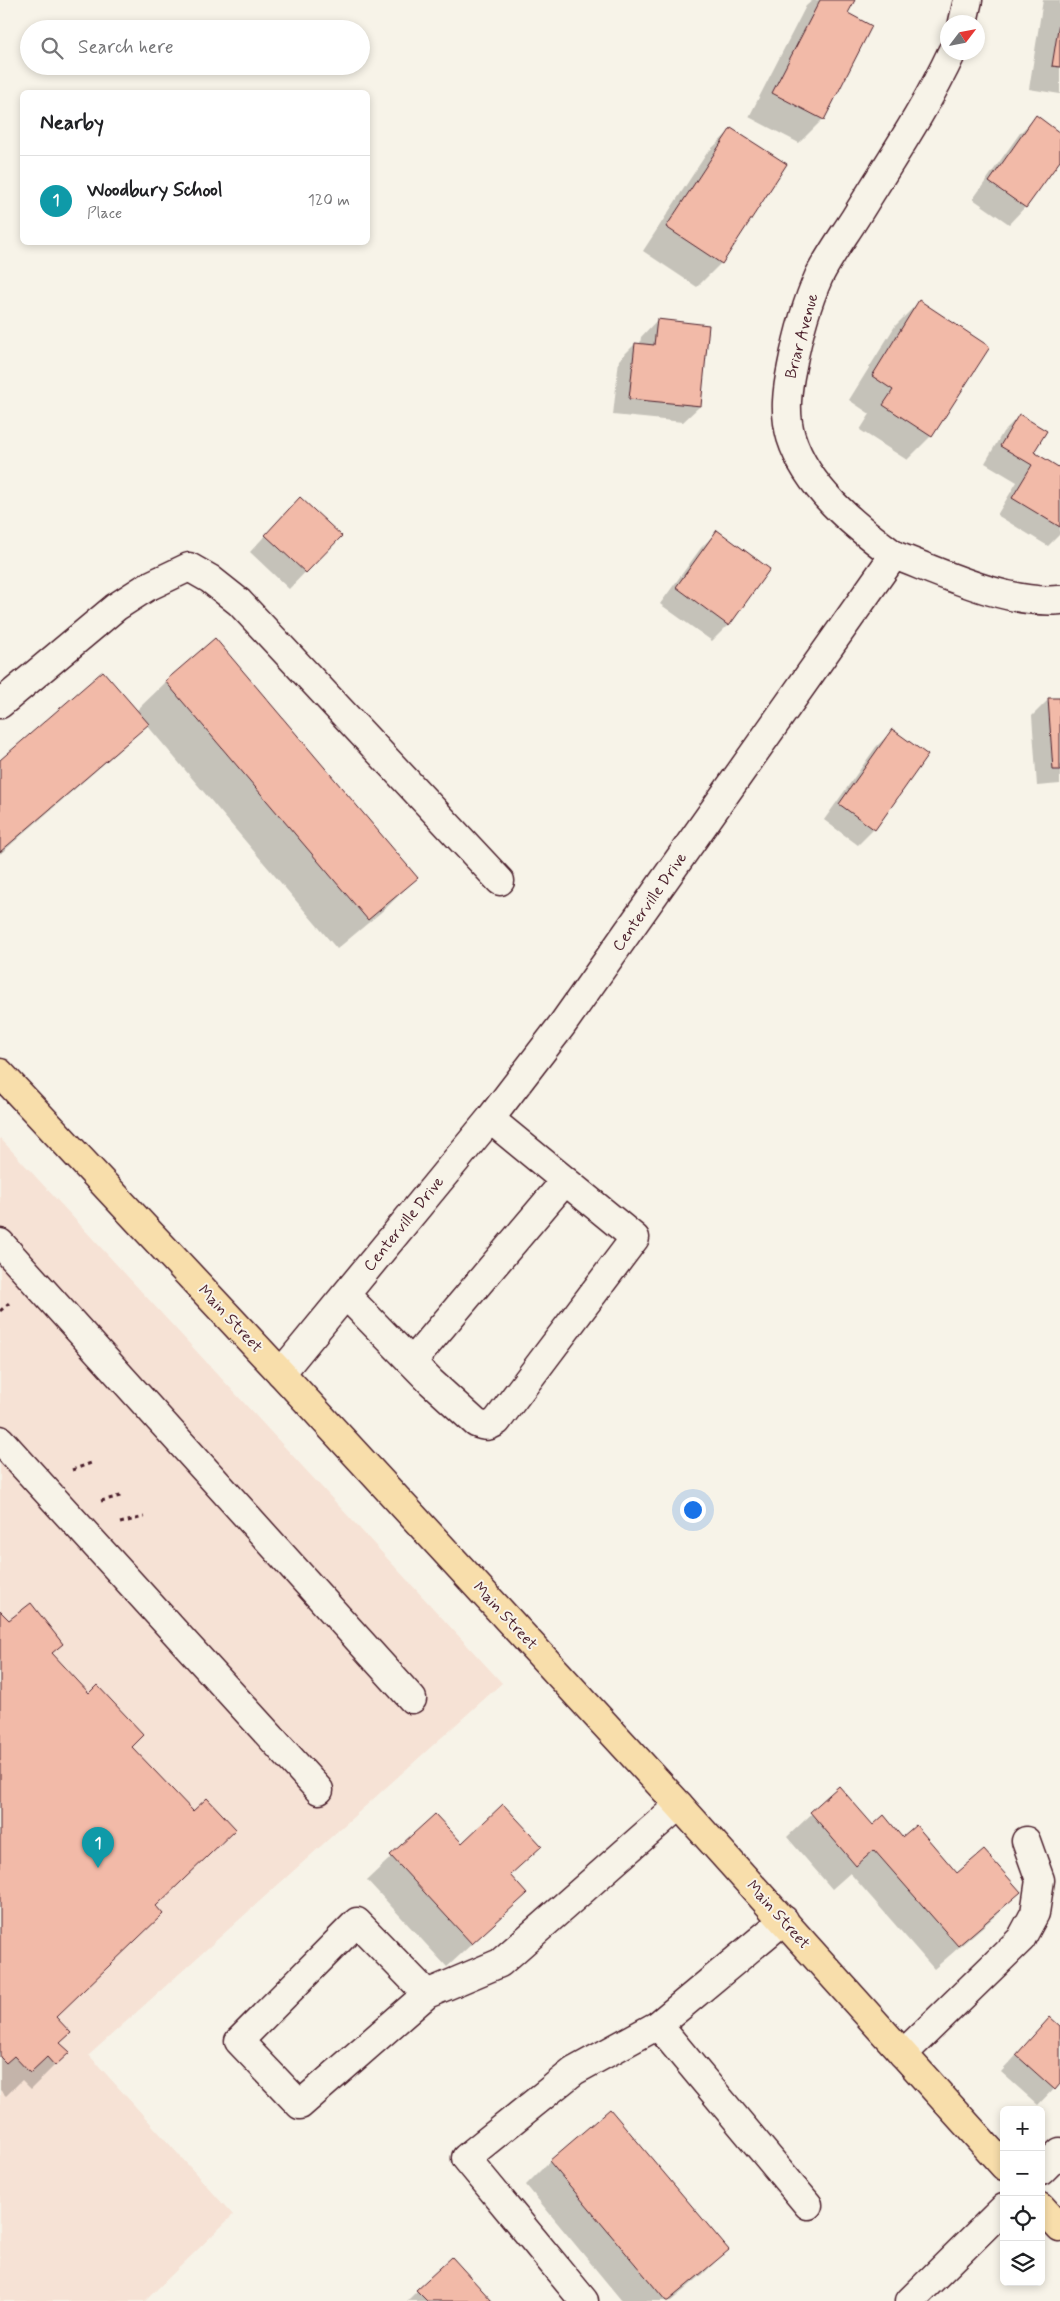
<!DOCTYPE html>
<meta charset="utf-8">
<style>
:root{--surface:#fff;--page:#f6f6f6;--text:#202124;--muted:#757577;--line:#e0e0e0;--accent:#ea580c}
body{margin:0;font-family:Mynerve,sans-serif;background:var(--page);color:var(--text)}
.controls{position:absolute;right:15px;bottom:15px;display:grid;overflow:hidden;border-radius:8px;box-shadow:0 2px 8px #0003}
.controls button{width:45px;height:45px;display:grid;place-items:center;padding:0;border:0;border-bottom:1px solid var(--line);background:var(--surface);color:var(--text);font:25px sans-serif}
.compass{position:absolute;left:940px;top:15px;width:45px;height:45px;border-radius:50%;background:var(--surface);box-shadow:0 2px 8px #0003;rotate:58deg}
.you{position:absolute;left:692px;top:1509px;width:18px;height:18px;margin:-12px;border:4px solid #fff;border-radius:50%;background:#1a73e8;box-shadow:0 0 0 8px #1a73e833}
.badge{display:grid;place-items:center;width:32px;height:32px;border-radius:50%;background:var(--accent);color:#fff;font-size:16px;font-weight:700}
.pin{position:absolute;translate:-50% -41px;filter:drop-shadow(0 1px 2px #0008)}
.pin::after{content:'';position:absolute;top:26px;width:18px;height:15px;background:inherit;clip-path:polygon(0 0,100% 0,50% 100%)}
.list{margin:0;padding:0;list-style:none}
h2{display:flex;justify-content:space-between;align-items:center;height:65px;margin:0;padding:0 20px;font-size:21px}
h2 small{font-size:16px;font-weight:400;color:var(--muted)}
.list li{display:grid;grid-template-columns:32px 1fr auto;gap:15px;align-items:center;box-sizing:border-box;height:90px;padding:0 20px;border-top:1px solid var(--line)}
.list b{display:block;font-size:19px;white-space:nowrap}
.list p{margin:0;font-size:16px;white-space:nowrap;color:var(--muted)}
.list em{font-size:16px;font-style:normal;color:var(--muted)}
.icon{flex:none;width:28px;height:28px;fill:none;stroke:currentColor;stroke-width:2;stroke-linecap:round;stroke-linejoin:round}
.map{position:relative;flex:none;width:1060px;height:2301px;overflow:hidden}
.search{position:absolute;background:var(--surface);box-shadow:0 2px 8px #0003;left:20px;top:20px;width:350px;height:55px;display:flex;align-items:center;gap:12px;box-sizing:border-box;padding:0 18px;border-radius:28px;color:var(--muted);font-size:19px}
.panel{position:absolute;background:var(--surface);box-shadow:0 2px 8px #0003;left:20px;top:90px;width:350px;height:155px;border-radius:8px}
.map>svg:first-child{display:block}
.built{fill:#f6e2d5}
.shadow{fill:#0003}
.building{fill:#f2baa8;stroke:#4a1f2b}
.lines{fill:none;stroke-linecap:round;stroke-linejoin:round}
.minor-casing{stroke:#4a1f2b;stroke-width:31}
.major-casing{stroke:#4a1f2b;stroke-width:31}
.path{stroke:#4a1f2b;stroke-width:3;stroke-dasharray:4 4;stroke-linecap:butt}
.minor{stroke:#f7f3e8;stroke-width:28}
.major{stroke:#f8deab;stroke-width:28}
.labels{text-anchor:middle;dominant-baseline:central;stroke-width:4;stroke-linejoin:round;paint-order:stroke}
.street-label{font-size:16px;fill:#4a1f2b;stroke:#f7f3e8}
</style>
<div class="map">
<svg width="1060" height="2301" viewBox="0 0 1060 2301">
<rect width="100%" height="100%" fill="#f7f3e8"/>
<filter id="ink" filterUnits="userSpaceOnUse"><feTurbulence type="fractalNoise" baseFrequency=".02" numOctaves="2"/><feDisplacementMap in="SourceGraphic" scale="10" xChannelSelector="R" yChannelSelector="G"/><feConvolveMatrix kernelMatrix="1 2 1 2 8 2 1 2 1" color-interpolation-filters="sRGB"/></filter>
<g filter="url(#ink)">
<!-- built -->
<path class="built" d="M0 1138 502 1683 89 2055 233 2215 145 2301H0Z"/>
<!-- shadow -->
<path class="shadow" d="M813 0H854L846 14 823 119 799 143 749 117 806 6Z
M1043 0H1060V94L1029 89Z
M1036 117 1060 134V159L1025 207 1009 224 973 199 1020 133Z
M731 130 721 263 697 287 643 251 707 153Z
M919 302 988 348 931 436 907 460 860 430 870 414 849 400 895 326Z
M657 320 700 406 683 422 613 415 619 360 635 344 640 345 641 337Z
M1019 416 1032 453 1060 470V534L1048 546 997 515 1017 482 985 463 1003 432Z
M284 515 340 536 289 589 250 552Z
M717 532 768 569 728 625 712 641 660 604 701 548Z
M166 682 416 878 386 908 337 949 146 724 123 747 0 854V762L136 711Z
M1060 699V784L1037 786 1032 716 1048 700Z
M892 731 874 829 858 845 824 820 876 747Z
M0 1612 9 1621 61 1644 51 1654 130 1747 155 1907 54 2017 58 2043 68 2052 31 2089 22 2080 6 2096 0 2090Z
M839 1788 873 1826 902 1839 957 1875 1019 1892 995 1916 934 1969 850 1873 832 1889 787 1837Z
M435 1816 461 1845 540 1846 509 1876 501 1917 447 1967 367 1880Z
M1050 2019 1060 2028V2082L1038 2105 1001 2072Z
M610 2111 727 2250 703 2274 671 2301H622L526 2185 549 2162Z
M417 2291 490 2301H407Z"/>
<!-- building -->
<path class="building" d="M820 0H855L848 13 872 26 824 120 772 93Z
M1060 16V67L1052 66Z
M1036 115 1060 133V161L1026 208 989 182Z
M731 128 787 164 722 264 666 227Z
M919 300 990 347 932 437 883 405 893 390 872 376Z
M657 319 709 325 701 406 629 399 635 343 654 345Z
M1019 414 1047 431 1034 452 1060 468V527L1012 498 1032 465 1000 446Z
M300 497 342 536 306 573 265 535Z
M717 530 770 569 729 626 676 587Z
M215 638 418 878 368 920 165 681Z
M103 671 149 724 0 852V760Z
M1048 698H1060V770H1053Z
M892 729 928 755 875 830 839 804Z
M31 1603 63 1644 52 1653 89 1693 97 1685 144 1735 132 1747 193 1811 207 1798 236 1829 156 1906 163 1914 56 2017 71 2033 60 2043 70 2052 55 2066 47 2057 30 2073 14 2056 6 2063 0 2057V1611L9 1620Z
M839 1786 873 1825 884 1815 902 1837 916 1825 957 1873 984 1850 1021 1892 958 1946 874 1850 856 1866 810 1812Z
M503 1804 542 1846 510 1875 527 1894 472 1944 390 1855 435 1814 462 1843Z
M1050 2017 1060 2026V2084L1055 2090 1016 2055Z
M610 2109 729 2250 668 2301H666L549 2161Z
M452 2257 492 2301H427L416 2290Z"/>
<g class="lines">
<defs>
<path id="minor" d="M963 22 968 0
M894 555C854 525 807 488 791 437 784 413 787 390 792 366 798 335 806 305 819 276 829 256 843 237 855 218 888 164 925 110 952 52
M0 704 116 607 147 587 189 567 210 579 239 602 500 881
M0 1243 412 1699
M346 1295 431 1382 476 1423C485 1427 489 1427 497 1421L635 1238 490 1119
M412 1362 565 1181
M281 1373 490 1119 562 1025 894 555C942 573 1008 605 1060 600
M0 1440 319 1790
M427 1994 357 1922 239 2041 300 2105 427 1994 500 1963 679 1805
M658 2025 808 2205
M903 2054 1021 1939 1035 1913 1040 1880 1026 1841
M1041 2171 1060 2152
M584 2301 466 2158 574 2071 658 2025 784 1920
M910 2301 1004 2208"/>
<path id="major" d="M0 1073 281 1373 679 1805 1004 2166
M1041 2207 1060 2228"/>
</defs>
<!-- minor casing -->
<use href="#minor" class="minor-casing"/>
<!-- major casing -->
<use href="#major" class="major-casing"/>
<!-- path -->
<path class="path" d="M0 1311 9 1303
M72 1470 94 1462
M101 1501 124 1495
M120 1523 144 1517"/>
<!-- minor -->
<use href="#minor" class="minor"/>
<!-- major -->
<use href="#major" class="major"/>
</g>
</g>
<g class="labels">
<!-- street labels -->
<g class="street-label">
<text transform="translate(802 336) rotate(-75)">Briar Avenue</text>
<text transform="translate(650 902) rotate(-55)">Centerville Drive</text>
<text transform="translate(404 1224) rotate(-51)">Centerville Drive</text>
<text transform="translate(230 1319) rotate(47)">Main Street</text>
<text transform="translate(505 1616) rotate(47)">Main Street</text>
<text transform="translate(778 1915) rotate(48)">Main Street</text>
</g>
</g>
</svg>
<div class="controls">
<button>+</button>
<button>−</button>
<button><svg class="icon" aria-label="locate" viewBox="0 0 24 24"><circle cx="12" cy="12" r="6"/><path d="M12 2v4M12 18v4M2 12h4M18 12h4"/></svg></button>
<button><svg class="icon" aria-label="layers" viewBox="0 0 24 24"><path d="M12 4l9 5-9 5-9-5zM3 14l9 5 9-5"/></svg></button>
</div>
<svg class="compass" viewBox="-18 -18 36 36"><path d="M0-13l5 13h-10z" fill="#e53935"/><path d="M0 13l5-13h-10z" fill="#757577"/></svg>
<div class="you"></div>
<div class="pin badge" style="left:98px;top:1868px;background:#0f9aa8">1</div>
<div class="search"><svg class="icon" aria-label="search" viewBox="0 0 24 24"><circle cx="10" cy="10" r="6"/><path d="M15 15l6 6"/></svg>Search here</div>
<section class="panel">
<h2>Nearby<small></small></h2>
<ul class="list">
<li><span class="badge" style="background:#0f9aa8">1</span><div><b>Woodbury School</b><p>Place</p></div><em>120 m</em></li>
</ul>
</section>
</div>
